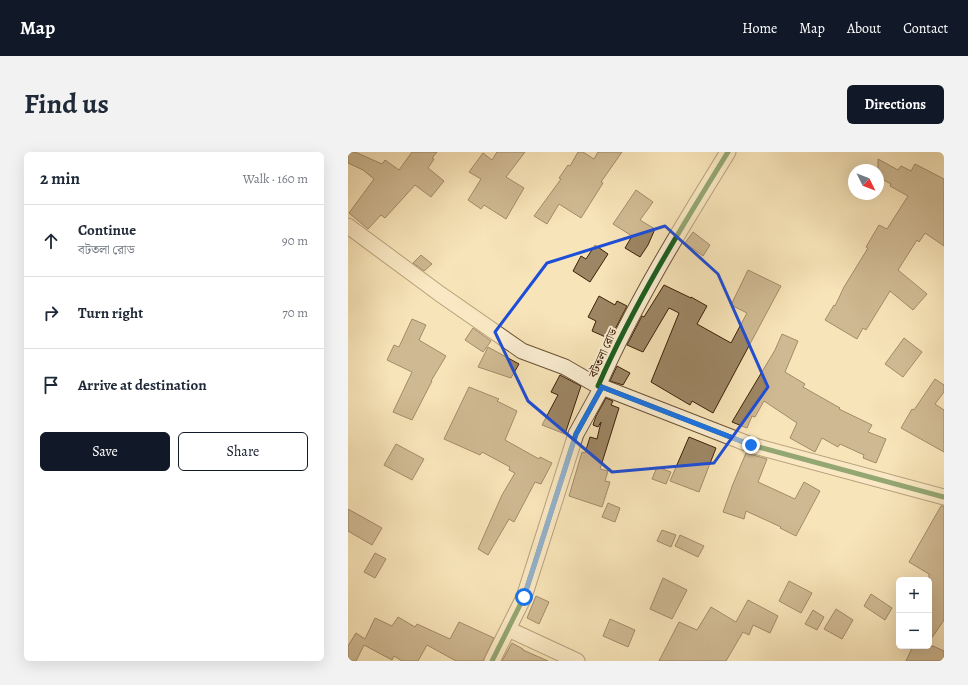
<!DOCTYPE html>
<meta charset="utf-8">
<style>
:root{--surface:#fff;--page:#f2f2f3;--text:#1f2937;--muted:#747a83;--line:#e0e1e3;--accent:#111827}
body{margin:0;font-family:Alegreya,"Noto Serif Bengali",serif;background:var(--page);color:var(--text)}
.controls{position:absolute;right:12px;bottom:12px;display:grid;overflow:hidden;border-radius:6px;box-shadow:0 4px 16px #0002}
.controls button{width:36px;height:36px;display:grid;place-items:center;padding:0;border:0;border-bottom:1px solid var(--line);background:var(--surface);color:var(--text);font:20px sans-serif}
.compass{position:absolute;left:500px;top:12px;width:36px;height:36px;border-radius:50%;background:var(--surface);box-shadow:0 4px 16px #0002;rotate:133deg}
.stop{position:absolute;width:12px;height:12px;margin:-9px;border:3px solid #1a73e8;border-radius:50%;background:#fff}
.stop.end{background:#1a73e8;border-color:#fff;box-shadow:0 1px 4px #0008}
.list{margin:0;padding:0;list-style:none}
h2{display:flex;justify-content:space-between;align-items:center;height:52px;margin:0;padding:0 16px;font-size:17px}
h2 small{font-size:13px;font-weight:400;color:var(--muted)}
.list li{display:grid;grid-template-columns:26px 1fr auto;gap:12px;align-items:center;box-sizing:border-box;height:72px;padding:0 16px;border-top:1px solid var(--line)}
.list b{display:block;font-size:15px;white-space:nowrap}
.list p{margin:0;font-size:13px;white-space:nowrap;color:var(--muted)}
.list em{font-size:13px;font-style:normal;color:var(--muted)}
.actions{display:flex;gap:8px;padding:12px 16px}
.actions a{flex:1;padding:9px 0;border:1px solid var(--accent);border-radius:6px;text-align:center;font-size:14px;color:var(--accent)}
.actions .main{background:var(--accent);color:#fff}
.icon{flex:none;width:22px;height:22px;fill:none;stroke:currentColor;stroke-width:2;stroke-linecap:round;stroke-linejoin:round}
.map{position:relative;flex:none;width:596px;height:509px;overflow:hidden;border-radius:6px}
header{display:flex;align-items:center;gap:24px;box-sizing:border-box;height:56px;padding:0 20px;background:var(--accent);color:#fff}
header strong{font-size:19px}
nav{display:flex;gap:22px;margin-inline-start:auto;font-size:14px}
.intro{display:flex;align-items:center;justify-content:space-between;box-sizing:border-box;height:96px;padding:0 24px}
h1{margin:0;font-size:28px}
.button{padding:10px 18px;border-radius:6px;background:var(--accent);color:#fff;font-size:14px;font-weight:700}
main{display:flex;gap:24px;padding:0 24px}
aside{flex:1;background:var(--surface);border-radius:6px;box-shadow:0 4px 16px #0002}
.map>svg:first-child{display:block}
.building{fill:#9d8664;stroke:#3c2009}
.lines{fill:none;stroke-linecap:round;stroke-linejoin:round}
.street-casing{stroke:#6b5135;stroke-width:17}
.street{stroke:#faedd1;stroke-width:15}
.cycleway-casing{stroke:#faedd1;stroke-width:8}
.cycleway{stroke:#1b5e20;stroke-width:5}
.route{stroke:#1a73e8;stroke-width:5}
.marked{fill:none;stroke:#1d4ed8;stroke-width:3;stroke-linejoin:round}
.labels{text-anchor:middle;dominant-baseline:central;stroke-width:4;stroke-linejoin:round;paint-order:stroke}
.street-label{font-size:12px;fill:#3c2009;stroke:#faedd1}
</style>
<header>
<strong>Map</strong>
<nav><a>Home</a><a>Map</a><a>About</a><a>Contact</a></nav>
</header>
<div class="intro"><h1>Find us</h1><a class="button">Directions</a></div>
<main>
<aside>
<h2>2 min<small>Walk · 160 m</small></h2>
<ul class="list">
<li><svg class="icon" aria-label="ahead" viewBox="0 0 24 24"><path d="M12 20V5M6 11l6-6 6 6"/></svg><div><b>Continue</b><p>বটতলা রোড</p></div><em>90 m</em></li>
<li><svg class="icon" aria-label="right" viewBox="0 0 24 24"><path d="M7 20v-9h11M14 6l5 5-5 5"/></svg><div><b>Turn right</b></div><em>70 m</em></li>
<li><svg class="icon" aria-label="arrive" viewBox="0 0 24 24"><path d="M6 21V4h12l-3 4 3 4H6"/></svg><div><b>Arrive at destination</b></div></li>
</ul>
<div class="actions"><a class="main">Save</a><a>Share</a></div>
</aside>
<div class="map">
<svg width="596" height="509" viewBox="0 0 596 509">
<rect width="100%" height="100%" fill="#f7e4b8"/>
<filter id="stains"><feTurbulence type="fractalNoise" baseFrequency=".005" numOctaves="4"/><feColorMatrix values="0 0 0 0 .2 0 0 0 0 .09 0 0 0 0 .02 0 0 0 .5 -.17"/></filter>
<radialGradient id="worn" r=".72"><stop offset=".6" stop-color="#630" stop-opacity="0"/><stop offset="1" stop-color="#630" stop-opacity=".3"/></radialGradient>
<!-- building -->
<path class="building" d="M0 0H7L34 12 37 8 51 18 64 0H89L84 6 86 7 80 16 96 29 83 45 67 33 37 66 33 63 20 77 1 61 26 27 15 18 0 11Z
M149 0H177L158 25 176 36 158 67 136 53 133 57 120 48 133 27 121 20 135 1 144 8Z
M230 0H235L246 7 250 0H274L253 30 255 31 233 66 211 52 199 72 186 64 213 27 211 26 220 13 222 14Z
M530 7 550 18 553 14 563 19 567 12 596 27V94L577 81 571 90 569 88 550 118 579 142 565 158 542 139 518 178 515 176 509 187 477 168 486 153 487 154 496 135 520 96 518 95 531 73 539 77 560 44 542 34 543 32 530 25Z
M288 38 305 50 292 68 307 77 300 93 292 105 277 96 284 84 265 72Z
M345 80 362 93 355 104 337 91Z
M247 93 260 102 242 130 225 119 233 104 238 107Z
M73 103 84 112 76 119 65 111Z
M400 118 433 134 365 261 344 249 342 253 303 230 331 161 321 156 295 200 279 193 294 164 296 165 316 133 343 146V145L359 154 349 172 383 191 399 161 383 153Z
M251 144 267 153 269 149 279 154 262 187 244 179 248 169 240 165Z
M64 167 78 173 71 188 98 204 83 229H84L64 268 45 260 64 220 39 208 46 193 51 195Z
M125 176 143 189 135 200 117 188Z
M434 182 450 189 437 220 457 232 455 235 492 256 491 257 524 273 520 280 538 287 528 311 515 306 516 303 492 292 490 295 474 286 467 300 442 286 449 271 416 249 407 265 404 264 399 276 384 270 427 198Z
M556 186 574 200 555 225 537 212Z
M140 195 171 212 163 226 130 215Z
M269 214 282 221 275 233 262 229Z
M212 223 233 234 217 282 194 273 210 243 203 240Z
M587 227 596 233V240L587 252 596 258V300L553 276 564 257 566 258Z
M121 235 151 247 149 249 169 259 157 288 191 307 192 305 204 311 193 332 187 330 166 370 161 367 140 403 130 397 154 343 167 321 161 318 162 315 134 300 132 303 96 287Z
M258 246 265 249 263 253 271 256 252 317 260 319 257 329 262 330 254 355 221 344 234 300 237 301 242 285 249 287 253 270 250 275 245 273 248 264Z
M341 285 368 296 351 340 322 329Z
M48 292 76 307 64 328 36 313Z
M398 301 419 307 410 330 447 347 456 330 472 339 448 384 432 376 433 375 398 359 396 367 375 360 385 332Z
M309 315 323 320 318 332 304 327Z
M260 351 272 356 267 370 254 365Z
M593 354H596V468L581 490V422L561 410Z
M0 357 34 376 24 393 0 379Z
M314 378 328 383 323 395 309 389Z
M332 383 356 394 350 405 327 394Z
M27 401 38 407 27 426 16 420Z
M315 426 339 438 324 467 302 457Z
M441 429 464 441 453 461 431 449Z
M523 442 544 456 537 468 516 454Z
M188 444 201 450 191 472 179 466Z
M400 448 430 464 422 481 405 473 401 483 395 480 378 509H311L331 470 349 478 363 455 388 470Z
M488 457 505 468 494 487 476 477Z
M465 458 476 465 469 478 457 472Z
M50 465 67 475 69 472 102 487 111 470 146 486 135 509H108L79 493 70 509H54L46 504 44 508 16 493 8 509H0V494L8 481 17 487 27 466 44 474Z
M262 467 287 478 280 495 255 484Z
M164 491 175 497V498L200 509H154Z
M565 494H585L596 499V509H558Z"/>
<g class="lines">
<defs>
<path id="street" d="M0 74 92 142 174 199 217 215 250 234
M254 235 403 293 596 345
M160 477 229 509
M144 509 176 445 228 282 254 235 250 234C286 152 333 76 380 0"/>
</defs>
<!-- street casing -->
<use href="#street" class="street-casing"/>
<!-- street -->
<use href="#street" class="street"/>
<defs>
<path id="cycleway" d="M254 235 403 293 596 345
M144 509 176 445 228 282 254 235 250 234C286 152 333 76 380 0"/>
</defs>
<!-- cycleway casing -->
<use href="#cycleway" class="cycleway-casing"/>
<!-- cycleway -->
<use href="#cycleway" class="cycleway"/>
</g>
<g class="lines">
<!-- route -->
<path class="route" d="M176 445 228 282 254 235 403 293"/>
</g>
<!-- marked area -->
<path d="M0 0H596V509H0ZM317 74 370 122 420 235 366 311 264 320 180 249 147 180 199 111Z" fill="#f7e4b8" fill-opacity=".55" fill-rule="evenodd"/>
<path class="marked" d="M317 74 370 122 420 235 366 311 264 320 180 249 147 180 199 111Z"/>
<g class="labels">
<!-- street labels -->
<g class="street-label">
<text transform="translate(255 201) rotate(-66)">বটতলা রোড</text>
</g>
</g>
<rect width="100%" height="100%" filter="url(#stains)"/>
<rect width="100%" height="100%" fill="url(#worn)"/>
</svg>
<div class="controls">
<button>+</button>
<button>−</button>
</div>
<svg class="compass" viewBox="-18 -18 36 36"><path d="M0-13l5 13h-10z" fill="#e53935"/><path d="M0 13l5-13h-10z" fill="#747a83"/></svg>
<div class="stop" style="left:176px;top:445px"></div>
<div class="stop end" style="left:403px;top:293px"></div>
</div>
</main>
